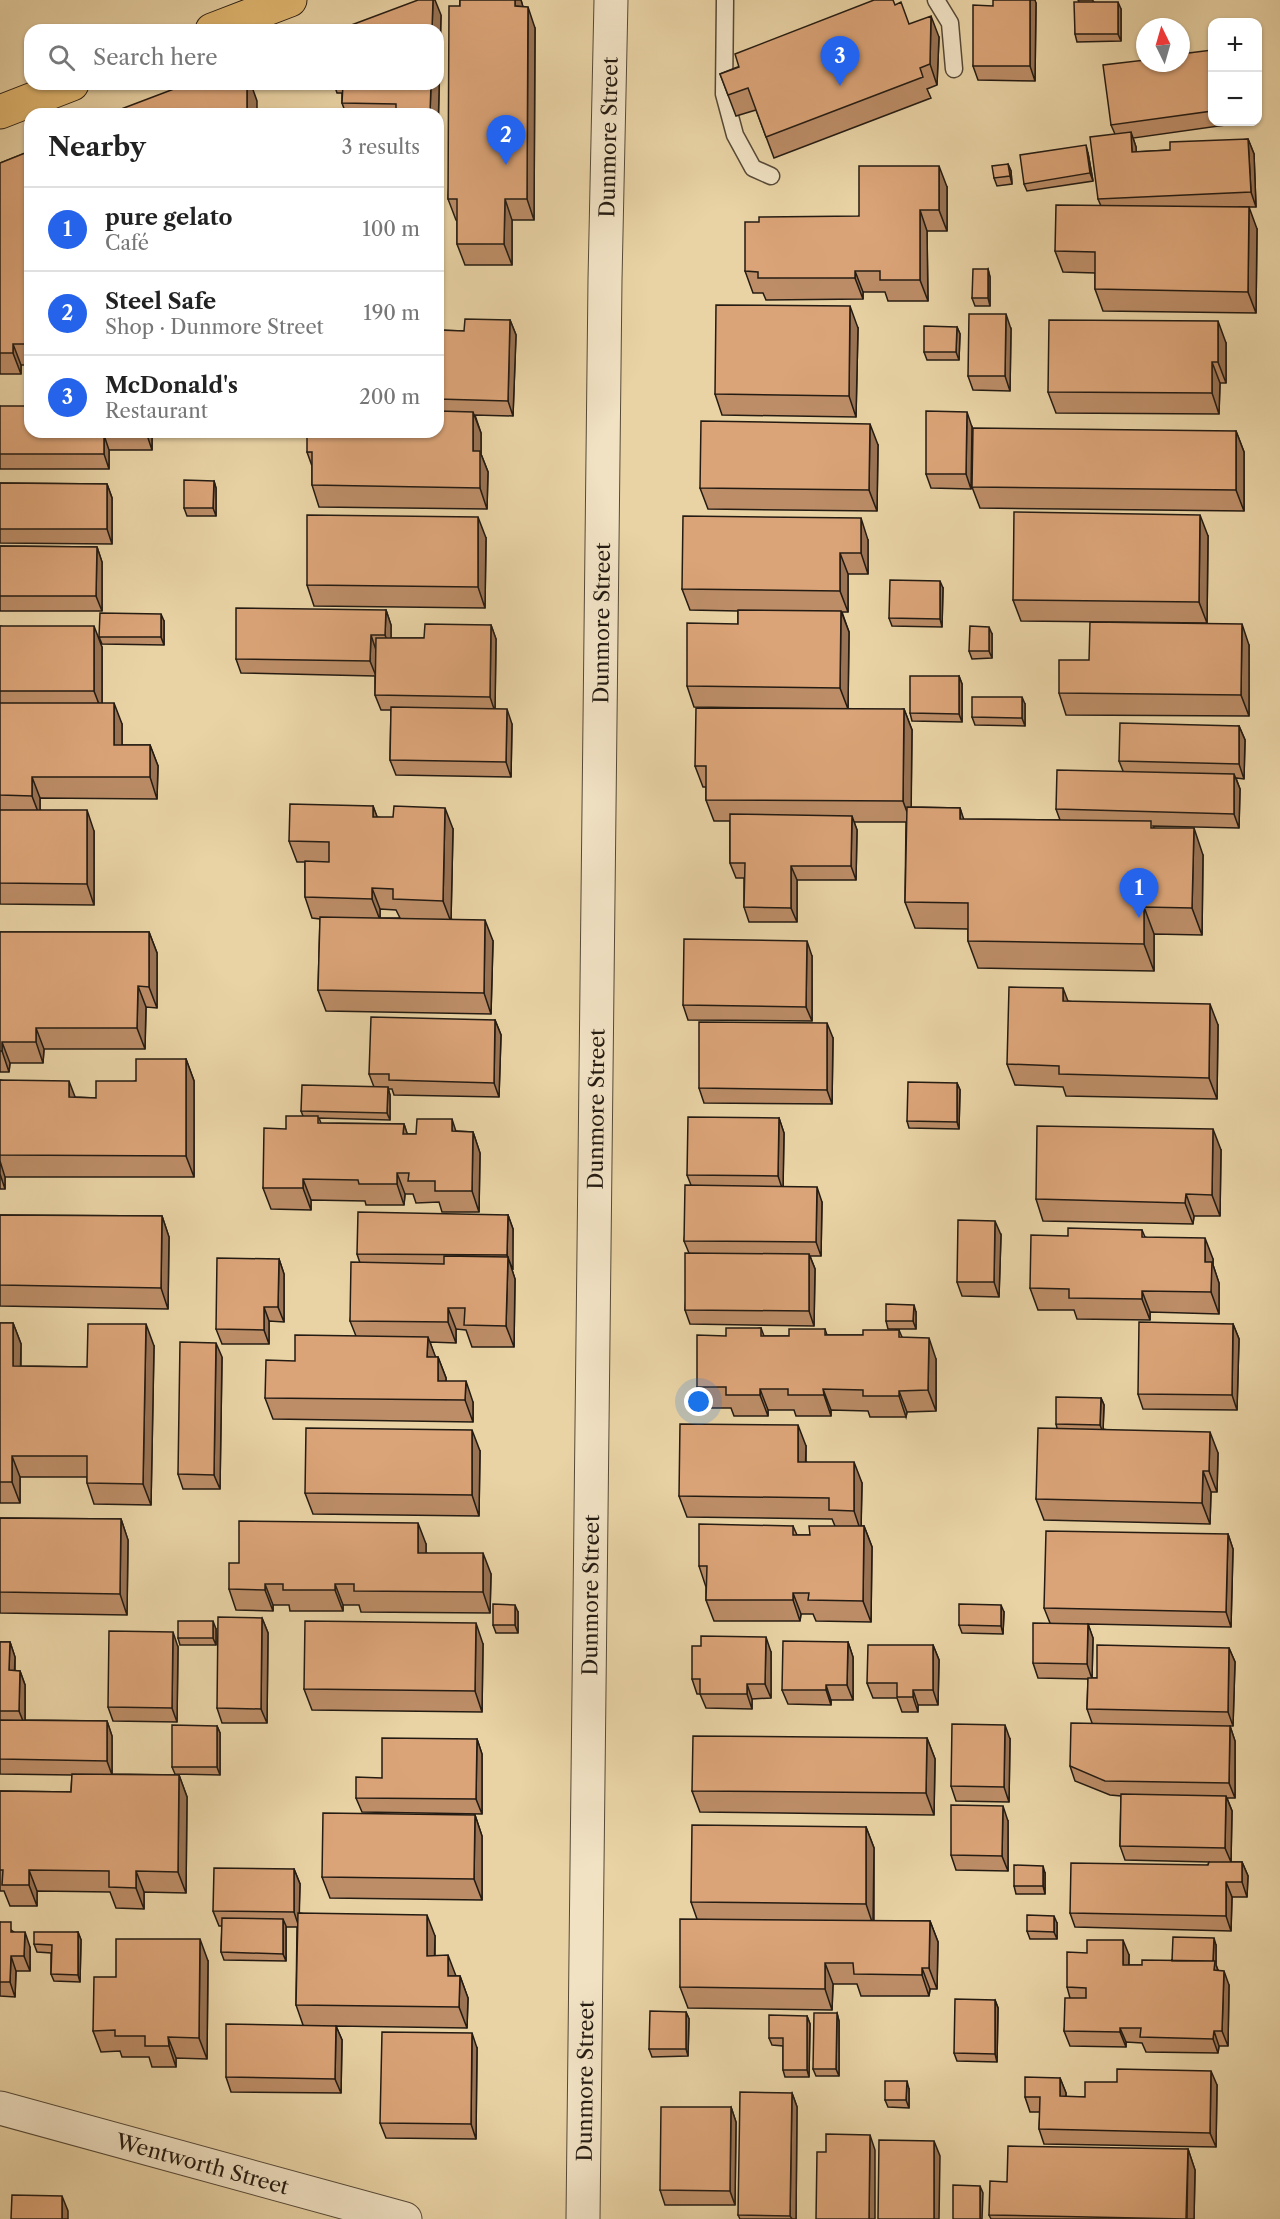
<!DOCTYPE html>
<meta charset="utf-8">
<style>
:root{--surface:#fff;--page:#f2f2f2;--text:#222;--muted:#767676;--line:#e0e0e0;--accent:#2563eb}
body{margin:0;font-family:"Libre Caslon Text",serif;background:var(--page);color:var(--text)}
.controls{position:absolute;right:18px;top:18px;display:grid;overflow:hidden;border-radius:12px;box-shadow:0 2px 4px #0004}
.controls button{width:54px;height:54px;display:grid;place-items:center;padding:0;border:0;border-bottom:2px solid var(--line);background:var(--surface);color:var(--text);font:30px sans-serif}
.compass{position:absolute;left:1136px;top:18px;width:54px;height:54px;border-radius:50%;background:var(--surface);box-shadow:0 2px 4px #0004;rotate:355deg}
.you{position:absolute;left:699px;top:1402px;width:21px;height:21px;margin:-15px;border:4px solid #fff;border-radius:50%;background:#1a73e8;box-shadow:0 0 0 9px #1a73e833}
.badge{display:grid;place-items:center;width:39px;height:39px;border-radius:50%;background:var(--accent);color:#fff;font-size:20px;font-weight:700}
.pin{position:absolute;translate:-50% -50px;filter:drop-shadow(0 2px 3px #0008)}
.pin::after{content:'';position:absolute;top:32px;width:21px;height:18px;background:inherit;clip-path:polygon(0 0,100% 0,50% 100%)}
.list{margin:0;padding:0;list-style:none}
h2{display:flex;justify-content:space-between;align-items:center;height:78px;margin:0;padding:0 24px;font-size:26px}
h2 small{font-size:20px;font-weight:400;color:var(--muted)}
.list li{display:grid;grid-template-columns:39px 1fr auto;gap:18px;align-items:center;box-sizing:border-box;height:84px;padding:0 24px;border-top:2px solid var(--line)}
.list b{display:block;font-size:22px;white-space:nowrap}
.list p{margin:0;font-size:20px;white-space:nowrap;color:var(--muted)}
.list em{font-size:20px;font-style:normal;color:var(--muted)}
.icon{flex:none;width:33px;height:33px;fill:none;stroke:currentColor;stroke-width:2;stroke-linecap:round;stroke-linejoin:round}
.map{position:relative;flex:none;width:1280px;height:2219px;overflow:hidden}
.search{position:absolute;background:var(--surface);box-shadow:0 2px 4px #0004;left:24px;top:24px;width:420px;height:66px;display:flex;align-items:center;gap:15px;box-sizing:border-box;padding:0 21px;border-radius:18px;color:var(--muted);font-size:22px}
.panel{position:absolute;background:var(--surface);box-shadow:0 2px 4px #0004;left:24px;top:108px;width:420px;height:330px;border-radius:18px}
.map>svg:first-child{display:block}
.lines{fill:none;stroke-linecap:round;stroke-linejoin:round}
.lane-casing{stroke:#554937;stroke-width:19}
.street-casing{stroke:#554937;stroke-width:35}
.primary-casing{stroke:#241b12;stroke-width:35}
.lane{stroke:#f1e2c4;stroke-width:16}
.street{stroke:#f1e2c4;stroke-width:33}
.primary{stroke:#e4ba72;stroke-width:33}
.wall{fill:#bc8d67;stroke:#241b12;stroke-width:1.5;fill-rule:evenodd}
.shaded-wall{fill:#997354;stroke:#241b12;stroke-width:1.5}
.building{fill:#dba478;stroke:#241b12;stroke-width:1.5}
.labels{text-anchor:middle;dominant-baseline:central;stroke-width:4.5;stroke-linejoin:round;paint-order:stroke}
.street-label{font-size:21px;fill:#241b12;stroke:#f1e2c4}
</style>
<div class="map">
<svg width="1280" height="2219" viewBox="0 0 1280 2219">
<rect width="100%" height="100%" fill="#e9d3a5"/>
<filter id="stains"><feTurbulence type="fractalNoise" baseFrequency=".00333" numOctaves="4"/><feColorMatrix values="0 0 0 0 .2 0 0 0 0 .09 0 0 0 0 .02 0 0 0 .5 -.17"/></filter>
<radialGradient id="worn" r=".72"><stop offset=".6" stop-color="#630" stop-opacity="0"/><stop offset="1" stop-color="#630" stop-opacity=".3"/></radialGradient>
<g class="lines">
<defs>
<path id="lane" d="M725 0 724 94 735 135 753 168 771 176
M936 0 950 23 954 69"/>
<g id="street">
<path id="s1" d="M0 2108 405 2219"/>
<path id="s2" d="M583 2219 605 280 611 0"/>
</g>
<path id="primary" d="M212 30 290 0
M0 112 72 84"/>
</defs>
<!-- lane casing -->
<use href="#lane" class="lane-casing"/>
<!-- street casing -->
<use href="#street" class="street-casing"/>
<!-- primary casing -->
<use href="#primary" class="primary-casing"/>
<!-- lane -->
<use href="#lane" class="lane"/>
<!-- street -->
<use href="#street" class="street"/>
<!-- primary -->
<use href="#primary" class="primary"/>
</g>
<!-- wall -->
<path class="wall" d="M460 0H521L523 7 535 28 534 220H512V265H465L457 244V220H456L448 199Z
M1078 0H1093V2L1121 9V41L1077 42 1075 34 1079 2Z
M1036 3 1035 81 978 80 973 66 993 6Z
M895 5 909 24 939 37 937 85 927 89 931 98 774 158 756 110 736 116 720 74Z
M441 15 438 133V114H346L342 103V93H337L334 84H438Z
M1212 50V122H1247L1133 138 1136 147V152L1170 150 1248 139 1254 154 1256 207H1239L1257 229 1256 313 1103 311 1095 289V273L1063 272 1055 251 1101 206 1098 199 1115 134 1111 125Z
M30 151V365H21V374H0V163Z
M1088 153 1093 181 1027 191 1024 184Z
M1008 164 1011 171 1012 184 997 186 994 178Z
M947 187V231H927L928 301H888L885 292H863V299L766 300 763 293H753L745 271 859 216Z
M988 269 990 277V306H975L972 298Z
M510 320 516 335 513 416 475 415 481 433V454L488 472 487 509 319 507 312 485V466L307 452 438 432V330L464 331Z
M957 327 960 334 959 360H927L924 352Z
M858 328 856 417 722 415 715 394Z
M1011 329 1010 391 973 390 968 376Z
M1226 343V383H1220L1219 414 1056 413 1048 392Z
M0 406 30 432H152V450H109V469H0Z
M972 427 971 489 931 488 926 474Z
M1236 431 1244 452V511L980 508 972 487Z
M878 445 877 511 708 509 700 488Z
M214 481 216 488V516H187L184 508Z
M0 483 107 484 112 498V544L0 543Z
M1208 536 1207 623 1021 621 1013 600Z
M486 538 485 608 314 606 307 585Z
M868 540V574H848V612H842L849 632 848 709 694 707 687 686 738 624V611L690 610 682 589Z
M0 546 97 547 102 562V611H0Z
M943 588 942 627 892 626 889 618Z
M386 610 391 625V638H424L491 625 496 639 495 709 512 724 511 777 396 775 390 760 391 710H381L375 695V676L241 673 236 659Z
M164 621V645L102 644 99 637Z
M0 626 102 647V703L122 724V745H150L158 766 157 799 40 798V810L94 831V905L0 904Z
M992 634V658L972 659 969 651Z
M1249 645V716L1066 715 1059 693 1089 660Z
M959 676 962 684V722L912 721 910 713Z
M1025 704V726L975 725 972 717Z
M904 709 912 730 911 807 960 808 963 819 1060 820 1056 809 1123 771 1119 761 1239 726 1245 740 1244 779 1236 778 1240 789 1239 828 1153 826 1154 828 1203 855 1202 935 1154 934V971L978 968 968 941V929L915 928 905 902 906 822H854L857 830 856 880H797V922H749L744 907V878H736L730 863V821H714L706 800V787H703L695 766Z
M373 806 377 817 453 829 451 919 493 941 491 1014 326 1011 318 990 320 919 312 918 305 897V862H297L289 841ZM380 909 396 910 400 918H380Z
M0 932H149L157 953V1008L146 1007 145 1049H44L43 1063H10L9 1072H0Z
M812 956V1021L688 1020 683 1005Z
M1068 1001 1218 1025 1217 1099 1066 1096 1063 1087 1015 1085 1007 1064Z
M495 1020 501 1035 499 1097 394 1095 392 1089H388L390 1095V1120L319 1118 321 1123 404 1124 407 1134H416L456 1131 473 1132 480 1153 479 1212H442L439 1202 416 1203 413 1194H405L404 1205H366L365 1201 311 1200V1210L271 1209 263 1188 286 1129 303 1116 301 1111 374 1087 369 1074Z
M833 1038 832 1104 704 1103 699 1088Z
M186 1059 194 1081V1177H5V1189H0V1080L75 1097 96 1098Z
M957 1083 960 1090 959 1129 909 1128 907 1121Z
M779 1118 784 1133 783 1187 822 1202 821 1256H810L815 1269 814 1326 690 1324 685 1310 689 1253 684 1241 691 1185 687 1175Z
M1221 1150 1220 1216H1194L1193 1224 1043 1221 1036 1199Z
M0 1215 162 1216 169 1237 168 1309 0 1306Z
M508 1215 513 1229 512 1270 515 1279 514 1347H472L466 1330 456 1329V1343L430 1342 435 1357H438L446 1378V1381L473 1402V1422L273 1419 265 1398 295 1361 356 1336 350 1321 360 1263 357 1254Z
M1142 1230 1145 1237 1213 1259V1265L1219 1283V1314L1150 1312V1320L1077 1319 1074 1310H1038L1030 1288 1068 1236Z
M1001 1235 999 1297 962 1296 957 1282Z
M279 1259 284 1274V1322L269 1321V1344H222L216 1329Z
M916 1312V1329H888L886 1321Z
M0 1323H13L21 1344V1366L87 1367 154 1346 151 1505 94 1504 87 1483V1477H20V1503H0Z
M1233 1324 1239 1339 1237 1410 1143 1409 1138 1394Z
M761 1328 764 1336H789L825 1329 827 1335H863L899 1330 902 1337 936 1359V1411L907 1412 906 1417H870L868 1411 831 1410V1416H796L794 1410H768V1416H734L731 1408H705L697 1387 726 1336Z
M222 1357 220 1489H183L178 1474Z
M1101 1398 1104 1405 1103 1429 1218 1453 1217 1492H1211L1210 1524 1044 1520 1036 1499 1057 1428 1056 1424Z
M806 1446V1462L862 1483 861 1526H864L872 1547 871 1622 816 1621 813 1614H801L800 1621H714L706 1600V1587L699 1566 793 1526 797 1535H810L835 1526 832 1519 687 1517 679 1496Z
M480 1451 479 1516 313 1514 305 1493Z
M0 1518 121 1519 128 1540 127 1615 0 1613Z
M1228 1534 1233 1549 1231 1627 1088 1624 1093 1638 1092 1678H1097L1229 1648 1235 1662 1233 1726H1230L1235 1741V1798H1227L1232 1811 1231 1862H1242L1248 1876 1247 1897H1232L1231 1931 1075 1927 1070 1913 1208 1865 1209 1862 1125 1860 1120 1846 1121 1796 1110 1795 1075 1781 1070 1766 1092 1723 1087 1709 1088 1679 1038 1678 1033 1663 1050 1623 1044 1608Z
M426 1544V1553L491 1574 490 1613 361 1612 359 1605H343V1611H290L289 1605H273V1611L236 1610 229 1589 239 1563Z
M518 1612V1633H496L493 1625Z
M1004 1612 1003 1634 962 1633 959 1625Z
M262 1618 268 1633 267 1723H222L217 1708Z
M216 1629V1645H180L178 1638Z
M0 1642H10L15 1657V1671H20L25 1685V1720L107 1721 112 1736V1774L179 1775 187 1797 186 1893 144 1892V1909L116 1908 110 1892 37 1891V1906H10L4 1891H0V1791L71 1792 72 1775 0 1774Z
M848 1642 853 1657V1700H831V1705L788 1704 782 1690Z
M483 1644 482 1712 312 1710 304 1689Z
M933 1645 939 1660 938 1705H918V1712H902L897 1698H873L867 1683Z
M178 1647 177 1722 113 1721 108 1707Z
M771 1652V1698L752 1699V1709L706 1708 700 1694H697L692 1679Z
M217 1726 220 1733V1775L175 1774 172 1767Z
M927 1738 935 1759 934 1815 700 1812 692 1791Z
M477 1739 482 1754V1814L362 1812 356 1798 382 1778Z
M1010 1739 1009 1802 956 1801 951 1786Z
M475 1815 482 1836V1900L330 1898 322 1877Z
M1008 1821V1871L956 1870 951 1855Z
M866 1827 874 1848V1921H930L938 1942 937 1989H930L929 1996H861L857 1984H833L832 2010 688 2008 680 1987 697 1919 691 1902Z
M294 1869 300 1884 299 1913 435 1936V1956L456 1976H460L468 1998 467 2028 336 2026 342 2040 341 2093 231 2092 226 2077 303 2025 296 2005 297 1927H286V1961L224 1960 221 1952 222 1926H219L213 1911Z
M1045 1873V1894H1016L1014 1886Z
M0 1922 14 1932 30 1947V1971H16L15 1997 0 1996Z
M1057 1923V1939H1030L1027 1931Z
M78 1932 81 1940 80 1982 54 1981 51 1974V1953L37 1952 34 1944Z
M1216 1945V1965L1218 1970 1229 1985 1228 2046H1219L1218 2053 1146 2052 1142 2043 1126 2042V2047L1070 2046 1064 2031 1070 1998 1067 1987 1129 1955V1965H1142L1172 1961Z
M208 1961 207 2059 176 2058V2067H152L149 2057H122L120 2051 101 2052 93 2031 116 1977Z
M995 2000 998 2008 997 2062 957 2061 954 2053Z
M686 2012 689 2019 688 2056 652 2057 649 2049Z
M837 2013 839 2021V2076H816L813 2069Z
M807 2016 810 2024 809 2077H785L783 2070V2046L772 2045 769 2038Z
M477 2048 476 2139 386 2138 380 2123Z
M1060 2078 1066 2093V2097H1085L1217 2085 1216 2147 1044 2144 1039 2129 1040 2112H1030L1025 2097Z
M909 2089V2108L888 2107 885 2100Z
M792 2093 797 2107 796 2219H740L738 2215Z
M731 2107 736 2122 735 2205H665L660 2190Z
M1188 2149 1195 2170 1194 2219H991L989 2215 1007 2182Z"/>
<!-- shaded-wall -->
<path class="shaded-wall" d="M433 0H435L441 15 438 133V114H430L431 84H438V30H432Z
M515 0H521L523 7 515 6Z
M1030 0H1035L1036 3 1035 81 1030 66Z
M1118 2 1121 9V41L1118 34Z
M528 7 535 28 534 220 527 199Z
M931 16 939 37 937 85 930 64Z
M247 84H251L257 101V114H247Z
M1131 132 1136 147 1137 167 1132 152Z
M1248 139 1254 154 1256 207 1251 192Z
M1086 145 1088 153 1093 181 1090 173Z
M1008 164 1011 171 1012 184 1010 176Z
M939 166 947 187V231L939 210Z
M505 199 512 220V265L504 244Z
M1249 207 1257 229 1256 313 1248 292Z
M920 210 927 231 928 301 920 280Z
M988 269 990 277V306L988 298Z
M855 271 863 292V299L855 278Z
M850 306 858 328 856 417 849 396Z
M1006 314 1011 329 1010 391 1005 376Z
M510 320 516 335 513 416 508 401Z
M1218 321 1226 343V383L1218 362Z
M957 327 960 334 959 360 956 352Z
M13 344 21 365V374L13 353Z
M1212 362 1220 383 1219 414 1212 393Z
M473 412 481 433V454L488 472 487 509 480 488 473 451Z
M967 412 972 427 971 489 966 474Z
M870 424 878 445 877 511 869 490Z
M1236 431 1244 452V511L1236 490Z
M147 432H152V450L147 435Z
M104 435 109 450V469L104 454Z
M214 481 216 488V516L213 508Z
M107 484 112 498V544L107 529Z
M1200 515 1208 536 1207 623 1199 602Z
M478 517 486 538 485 608 478 587Z
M861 518 868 540V574L861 553Z
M97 547 102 562V611L96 596Z
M840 553 848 574V612L840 591Z
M940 581 943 588 942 627 940 619Z
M386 610 391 625V650L385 635Z
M841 611 849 632 848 709 840 688Z
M161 614 164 621V645L161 637Z
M1242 624 1249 645V716L1241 695Z
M491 625 496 639 495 712 490 697Z
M94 626 102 647V712L94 691Z
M989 627 992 634V658L989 651Z
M371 635 376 650V676L370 661Z
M959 676 962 684V722L959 714Z
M1022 697 1025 704V726L1022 718Z
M114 703 122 724V766L114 745Z
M507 709 512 724 511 777 506 762Z
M904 709 912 730 911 823 903 801Z
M1239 726 1245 740 1244 779 1239 764Z
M150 745 158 766 157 799 150 777Z
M1234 774 1240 789 1239 828 1234 814Z
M32 777 40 798V817L32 796Z
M373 806 381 827 373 817Z
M445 808 453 829 451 922 443 901Z
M960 808 969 835 960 819Z
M87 810 94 831V905L87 884Z
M852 816 857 830 856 880 851 866Z
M1194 828 1203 855 1202 935 1192 908Z
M791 866 797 880V922L791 908Z
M372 888 380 909V920L372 899Z
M1144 907 1154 934V971L1144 944Z
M485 920 493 941 491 1014 484 993Z
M149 932 157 953V1008L149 987Z
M807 941 812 956V1021L806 1007Z
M138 986 146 1007 145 1049 137 1028Z
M1063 988 1071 1009 1063 1001Z
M1210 1004 1218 1025 1217 1099 1209 1078Z
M495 1020 501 1035 499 1097 494 1083Z
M827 1023 833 1038 832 1104 827 1090Z
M36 1028 44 1049 43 1063 36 1042Z
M2 1042 10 1063 9 1072 2 1051Z
M186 1059 194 1081V1177L186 1156Z
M69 1081 77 1102 69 1097Z
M957 1083 960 1090 959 1129 957 1122Z
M388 1087 390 1095V1120L387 1113Z
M779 1118 784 1133 783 1191 778 1176Z
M452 1119 459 1141 452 1131Z
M404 1124 411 1145 403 1134Z
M1213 1129 1221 1150 1220 1216 1212 1195Z
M473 1132 480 1153 479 1212 472 1191Z
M0 1161 5 1177V1189L0 1174Z
M397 1173 405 1194 404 1205 397 1184Z
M303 1179 311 1200V1210L303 1188Z
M817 1187 822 1202 821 1256 816 1242Z
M1186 1194 1194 1216 1193 1224 1185 1203Z
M508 1215 513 1229V1270L507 1255Z
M162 1216 169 1237 168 1309 161 1288Z
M995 1221 1001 1235 999 1297 994 1282Z
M1205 1238 1213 1259V1265L1219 1283V1314L1211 1292 1205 1262Z
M809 1254 815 1269 814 1326 809 1311Z
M508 1257 515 1279 514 1347 506 1326Z
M279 1259 284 1274V1322L278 1307Z
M1142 1291 1150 1312V1320L1142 1299Z
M914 1305 916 1312V1329L913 1321Z
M264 1307 269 1321V1344L264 1330Z
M448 1308 456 1329V1343L448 1322Z
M13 1323 21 1344 20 1388 13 1366Z
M146 1324 154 1346 151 1505 143 1484Z
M1233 1324 1239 1339 1237 1410 1232 1395Z
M428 1337 436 1358 427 1357Z
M929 1338 936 1359V1411L928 1390Z
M216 1343 222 1357 220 1489 214 1475Z
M438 1357 446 1378V1400L438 1381Z
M466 1381 473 1402V1422L465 1400Z
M760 1389 768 1410V1416L760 1395Z
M823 1389 831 1410V1416L824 1395Z
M899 1391 907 1412 906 1417 899 1396Z
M1101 1398 1104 1405 1103 1433 1100 1425Z
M798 1425 806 1446 805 1483 798 1462Z
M472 1430 480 1451 479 1516 472 1495Z
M1210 1432 1218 1453 1217 1492 1209 1471Z
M12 1456 20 1477V1503L12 1482Z
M854 1462 862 1483 861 1532 854 1511Z
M1203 1471 1211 1492 1210 1524 1202 1503Z
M121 1519 128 1540 127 1615 120 1594Z
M418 1523 426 1544V1574L418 1553Z
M864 1526 872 1547 871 1622 863 1601Z
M1228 1534 1233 1549 1231 1627 1226 1612Z
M483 1553 491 1574 490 1613 483 1592Z
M265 1584 273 1605V1611L265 1590Z
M335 1584 343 1605V1611L335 1590Z
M793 1593 801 1614 800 1621 793 1600Z
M515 1605 518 1612V1633L515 1625Z
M1001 1605 1004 1612 1003 1634 1001 1626Z
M262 1618 268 1633 267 1723 261 1709Z
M213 1621 216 1629V1645L213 1638Z
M476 1623 483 1644 482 1712 475 1691Z
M1088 1624 1093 1638 1092 1679 1087 1664Z
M173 1632 178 1647 177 1722 172 1708Z
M766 1637 771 1652V1698L765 1684Z
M10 1642 15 1657 14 1685 9 1670Z
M848 1642 853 1657V1700L847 1685Z
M933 1645 939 1660 938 1705 933 1690Z
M1229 1648 1235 1662 1233 1726 1228 1712Z
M20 1671 25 1685V1726L19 1711Z
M747 1684 752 1699V1709L747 1694Z
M826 1685 831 1700V1705L826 1690Z
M913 1690 918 1705V1712L913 1697Z
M107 1721 112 1736V1775L107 1761Z
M1005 1725 1010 1739 1009 1802 1004 1787Z
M217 1726 220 1733V1775L217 1767Z
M1230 1726 1235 1741V1798L1229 1783Z
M927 1738 935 1759 934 1815 926 1793Z
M477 1739 482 1754V1814L476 1799Z
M179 1775 187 1797 186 1893 178 1872Z
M1226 1796 1232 1811 1231 1862 1225 1848Z
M1003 1806 1008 1821V1871L1002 1856Z
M475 1815 482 1836V1900L474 1879Z
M866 1827 874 1848 873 1925 866 1904Z
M1242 1862 1248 1876 1247 1897 1242 1882Z
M1043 1866 1045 1873V1894L1043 1886Z
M294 1869 300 1884 299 1927 294 1912Z
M29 1870 37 1891V1906L29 1885Z
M136 1871 144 1892V1909L136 1888Z
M1226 1882 1232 1897 1231 1931 1226 1916Z
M427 1915 435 1936 434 1977 427 1956Z
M1054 1916 1057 1923V1939L1054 1932Z
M283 1919 286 1926V1961L283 1954Z
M930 1921 938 1942 937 1989 929 1968Z
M25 1932 30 1947V1971L24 1956Z
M78 1932 81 1940 80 1982 78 1975Z
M1214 1938 1216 1945V1965L1220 1976 1214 1970 1213 1964Z
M200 1939 208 1961 207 2059 199 2038Z
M1123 1940 1129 1955 1128 1980 1123 1965Z
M448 1955 456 1976H448Z
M11 1956 16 1971 15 1997 10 1982Z
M825 1963 833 1984 832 2010 825 1989Z
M922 1968 930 1989 929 1996 922 1975Z
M1224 1971 1229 1985 1228 2046 1222 2031Z
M460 1976 468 1998 467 2028 459 2007Z
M995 2000 998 2008 997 2062 995 2054Z
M686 2012 689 2019 688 2056 686 2049Z
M837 2013 839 2021V2076L836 2069Z
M807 2016 810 2024 809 2077 807 2070Z
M336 2026 342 2040 341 2093 335 2079Z
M1120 2028 1126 2042V2047L1120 2032Z
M1214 2031 1219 2046 1218 2053 1213 2039Z
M472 2033 477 2048 476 2139 471 2124Z
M168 2037 176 2058V2067L169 2046Z
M1211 2071 1217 2085 1216 2147 1210 2133Z
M1060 2078 1066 2093 1065 2111 1060 2096Z
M907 2081 909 2089V2108L906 2100Z
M792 2093 797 2107 796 2219H792L790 2216Z
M731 2107 736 2122 735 2205 730 2191Z
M870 2135 875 2150V2219H869Z
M934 2141 940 2156 939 2219H934Z
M1188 2149 1195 2170 1194 2219H1187Z
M980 2186 983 2193 982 2219H980Z
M62 2196 68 2211V2219H62Z"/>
<!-- building -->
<path class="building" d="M418 0H433L432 30H338Z
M460 0H515V6L528 7 527 199H505L504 244H457V199H448L449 6H460Z
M874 0H893L895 5 901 2 909 24 931 16 930 64 920 68 923 77 766 137 748 88 728 95 720 74 739 67 735 54Z
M993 0H1030V66H973V5L993 6Z
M1074 2H1118V34H1075Z
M1212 50V111L1111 125 1103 65 1145 60V63H1181V54Z
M187 84H247V114H108Z
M343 84H431L430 114H396V104L342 103Z
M1131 132 1132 152 1170 150V142L1248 139 1251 192 1098 199 1090 137Z
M1086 145 1090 173 1024 184 1020 155Z
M30 151V344H13V353H0V163Z
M1008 164 1010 176 994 178 992 166Z
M859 166H939V210H920V280H880V271H855V278H758V272L745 271V222H759V217L859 216Z
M1056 205 1249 207 1248 292 1095 289V252L1055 251Z
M973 269H988V298H972Z
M716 305 850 306 849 396 715 394Z
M969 314H1006L1005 376H968Z
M465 319 510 320 508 401 438 399V330L464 331Z
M1049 320 1218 321V362H1212V393L1048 392Z
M924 326 957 327 956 352H924Z
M0 406H30V432H147V435H104V454H0Z
M438 411 473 412V451H480V488L312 485V452H307V432H438Z
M926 411 967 412 966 474H926Z
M701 421 870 424 869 490 700 488Z
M973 428 1236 431V490L972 487Z
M184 480 214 481 213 508H184Z
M0 483 107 484V529H0Z
M1014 512 1200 515 1199 602 1013 600Z
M307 515 478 517V587L307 585Z
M683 516 861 518V553H840V591L682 589Z
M0 546 97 547 96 596H0Z
M890 580 940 581V619L889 618Z
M236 608 386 610 385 635H371L370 661 236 659Z
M738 610 841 611 840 688 687 686V623L738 624Z
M100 613 161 614V637H99Z
M1090 622 1242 624 1241 695 1059 693V660H1089Z
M425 624 491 625 490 697 375 695 376 638H424Z
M0 626H94V691H0Z
M970 626 989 627V651H969Z
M910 676H959V714L910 713Z
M972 697H1022V718L972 717Z
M0 703H114V745H150V777H32V796L0 795Z
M391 707 507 709 506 762 390 760Z
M696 708 904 709 903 801 706 800V766H695Z
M1120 723 1239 726V764L1119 761Z
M1057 770 1234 774V814L1056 809Z
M290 804 373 806V817H393L394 806 445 808 443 901 393 899V889L372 888V899L305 897V861L329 862V842L289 841Z
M907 807 960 808V819L1151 821V828H1194L1192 908 1144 907V944L968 941V903L905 902Z
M0 810H87V884L0 883Z
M730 814 852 816 851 866H791V908L744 907 745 863H730Z
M320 917 485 920 484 993 318 990Z
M0 932H149V987L138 986 137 1028H36V1042H2V1051H0Z
M684 939 807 941 806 1007 683 1005Z
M1009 987 1063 988V1001L1210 1004 1209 1078 1059 1074V1066L1007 1064Z
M371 1017 495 1020 494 1083 389 1080V1074H369Z
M699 1022 827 1023V1090L699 1088Z
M136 1059H186V1156L0 1155V1080L69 1081V1097L96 1098V1081H136Z
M908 1082 957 1083V1122L907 1121Z
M302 1085 388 1087 387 1113 301 1111Z
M286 1116H318V1123L404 1124 403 1134H416L417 1119H452V1131L473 1132 472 1191H435V1181H408L409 1173H397V1184H359L358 1180 303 1179V1188H263L264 1128 286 1129Z
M688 1117 779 1118 778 1176 687 1175Z
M1037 1126 1213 1129 1212 1195 1186 1194 1185 1203 1036 1199Z
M685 1185 817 1187 816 1242 684 1241Z
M358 1212 508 1215 507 1255 357 1254Z
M0 1215 162 1216 161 1288 0 1285Z
M958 1220 995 1221 994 1282H957Z
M1068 1228 1142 1230V1237L1205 1238V1262H1212L1211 1292 1142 1291V1299L1069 1298V1289L1030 1288 1031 1235 1068 1236Z
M685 1253 809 1254V1311L685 1310Z
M444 1256 508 1257 506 1326 464 1325 465 1308H448V1322L350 1321 351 1262 444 1264Z
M217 1258 279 1259 278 1307H264V1330L216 1329Z
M886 1304 914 1305 913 1321H886Z
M1139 1322 1233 1324 1232 1395 1138 1394Z
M0 1323H13V1366L87 1367 88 1324H146L143 1484 87 1483V1456H12V1482H0Z
M726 1328H761V1336H789V1329H825V1335H863V1330H899V1337L929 1338 928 1390 899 1391V1396H863V1390L823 1389 824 1395H788V1389H760V1395H726V1387H697V1335L726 1336Z
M295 1335 428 1337 427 1357H438V1381H466L465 1400 265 1398 266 1360 295 1361Z
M180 1342 216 1343 214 1475 178 1474Z
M1056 1397 1101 1398 1100 1425 1056 1424Z
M680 1424 798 1425V1462H854V1511L829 1510V1498L679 1496Z
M306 1428 472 1430V1495L305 1493Z
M1038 1428 1210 1432 1209 1471H1203L1202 1503 1036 1499Z
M0 1518 121 1519 120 1594 0 1592Z
M239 1521 418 1523V1553H483V1592L354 1591V1584H335V1590H283V1584H265V1590L229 1589V1563H239Z
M699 1524 793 1526V1535H810L809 1526H864L863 1601 808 1600 809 1593H793V1600H706L707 1566H699Z
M1046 1531 1228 1534 1226 1612 1044 1608Z
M493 1604 515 1605V1625H493Z
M959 1604 1001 1605V1626L959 1625Z
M218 1617 262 1618 261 1709 217 1708Z
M178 1621H213V1638H178Z
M305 1621 476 1623 475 1691 304 1689Z
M1033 1623 1088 1624 1087 1664 1033 1663Z
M109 1631 173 1632 172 1708 108 1707Z
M701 1636 766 1637 765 1684H747V1694H700V1679H692V1646H701Z
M783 1641 848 1642 847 1685H826V1690H782Z
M0 1642H10L9 1670 20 1671 19 1711H0Z
M868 1645H933V1690H913V1697H897V1683H867Z
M1097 1645 1229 1648 1228 1712 1087 1709 1088 1678H1097Z
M0 1720 107 1721V1761L0 1759Z
M1071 1723 1230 1726 1229 1783 1105 1781 1070 1766Z
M952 1724 1005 1725 1004 1787 951 1786Z
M172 1725 217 1726V1767H172Z
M693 1736 927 1738 926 1793 692 1791Z
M382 1738 477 1739 476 1799 356 1798V1777L382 1778Z
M72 1774 179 1775 178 1872 136 1871V1888L109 1887V1871L29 1870V1885H2L3 1870H0V1791L71 1792Z
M1121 1794 1226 1796 1225 1848 1120 1846Z
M951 1805 1003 1806 1002 1856 951 1855Z
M323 1813 475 1815 474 1879 322 1877Z
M692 1825 866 1827V1904L691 1902Z
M1209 1862H1242V1882H1226V1916L1070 1913 1071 1863 1208 1865Z
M1014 1865 1043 1866V1886H1014Z
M214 1868 294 1869V1912L213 1911Z
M298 1913 427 1915V1956L448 1955V1976H460L459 2007 296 2005Z
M1027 1915 1054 1916V1932L1027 1931Z
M222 1918 283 1919V1954L221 1952Z
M680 1919 930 1921 929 1968H922V1975L854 1974 853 1963H825V1989L680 1987Z
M0 1922H11V1932H25L24 1956H11L10 1982H0Z
M34 1932H78V1975L51 1974 52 1945 34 1944Z
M1173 1937 1214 1938 1213 1961H1172Z
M116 1939H200L199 2038 168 2037 169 2046H145V2036H115V2030L93 2031 94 1977H116Z
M1087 1940H1123V1965H1142V1960L1215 1961 1214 1970 1224 1971 1222 2031H1214L1213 2039 1140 2037 1141 2028H1120V2032L1064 2031 1065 1998H1086V1988L1067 1987V1952L1087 1953Z
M955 1999 995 2000V2054L954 2053Z
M650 2011 686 2012V2049H649Z
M814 2013H837L836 2069H813Z
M769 2015 807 2016V2070H783V2038H769Z
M226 2024 336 2026 335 2079 226 2077Z
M382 2032 472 2033 471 2124 380 2123Z
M1117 2069 1211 2071 1210 2133 1039 2129 1040 2097H1025V2077L1060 2078V2096L1085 2097V2082H1117Z
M885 2081H907L906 2100H885Z
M740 2092 792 2093 790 2216 738 2215Z
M661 2107H731L730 2191 660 2190Z
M826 2134 870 2135 869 2219H816L817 2152H826Z
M879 2140 934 2141V2219H878Z
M1008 2146 1188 2149 1186 2219 989 2215 990 2181 1007 2182Z
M953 2185 980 2186V2219H953Z
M12 2195 62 2196V2219H11Z"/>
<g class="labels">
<!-- street labels -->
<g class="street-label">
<text stroke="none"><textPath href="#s2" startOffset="2082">Dunmore Street</textPath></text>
<text stroke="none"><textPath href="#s2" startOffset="1596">Dunmore Street</textPath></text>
<text stroke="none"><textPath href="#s2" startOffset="1110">Dunmore Street</textPath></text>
<text stroke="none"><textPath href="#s2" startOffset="624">Dunmore Street</textPath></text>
<text stroke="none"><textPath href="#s2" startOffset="138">Dunmore Street</textPath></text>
<text stroke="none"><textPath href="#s1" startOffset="210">Wentworth Street</textPath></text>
</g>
</g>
<rect width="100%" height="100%" filter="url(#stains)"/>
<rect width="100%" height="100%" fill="url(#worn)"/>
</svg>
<div class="controls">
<button>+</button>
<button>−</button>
</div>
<svg class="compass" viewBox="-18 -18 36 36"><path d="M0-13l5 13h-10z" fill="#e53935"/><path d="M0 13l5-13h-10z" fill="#767676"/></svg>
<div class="you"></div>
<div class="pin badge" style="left:1139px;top:918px">1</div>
<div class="pin badge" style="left:506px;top:165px">2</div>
<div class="pin badge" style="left:840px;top:86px">3</div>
<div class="search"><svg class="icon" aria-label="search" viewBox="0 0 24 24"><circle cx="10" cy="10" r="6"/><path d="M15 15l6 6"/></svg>Search here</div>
<section class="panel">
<h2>Nearby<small>3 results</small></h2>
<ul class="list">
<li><span class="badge">1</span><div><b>pure gelato</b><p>Café</p></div><em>100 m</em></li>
<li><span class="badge">2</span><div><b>Steel Safe</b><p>Shop · Dunmore Street</p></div><em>190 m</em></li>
<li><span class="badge">3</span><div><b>McDonald's</b><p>Restaurant</p></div><em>200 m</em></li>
</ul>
</section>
</div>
